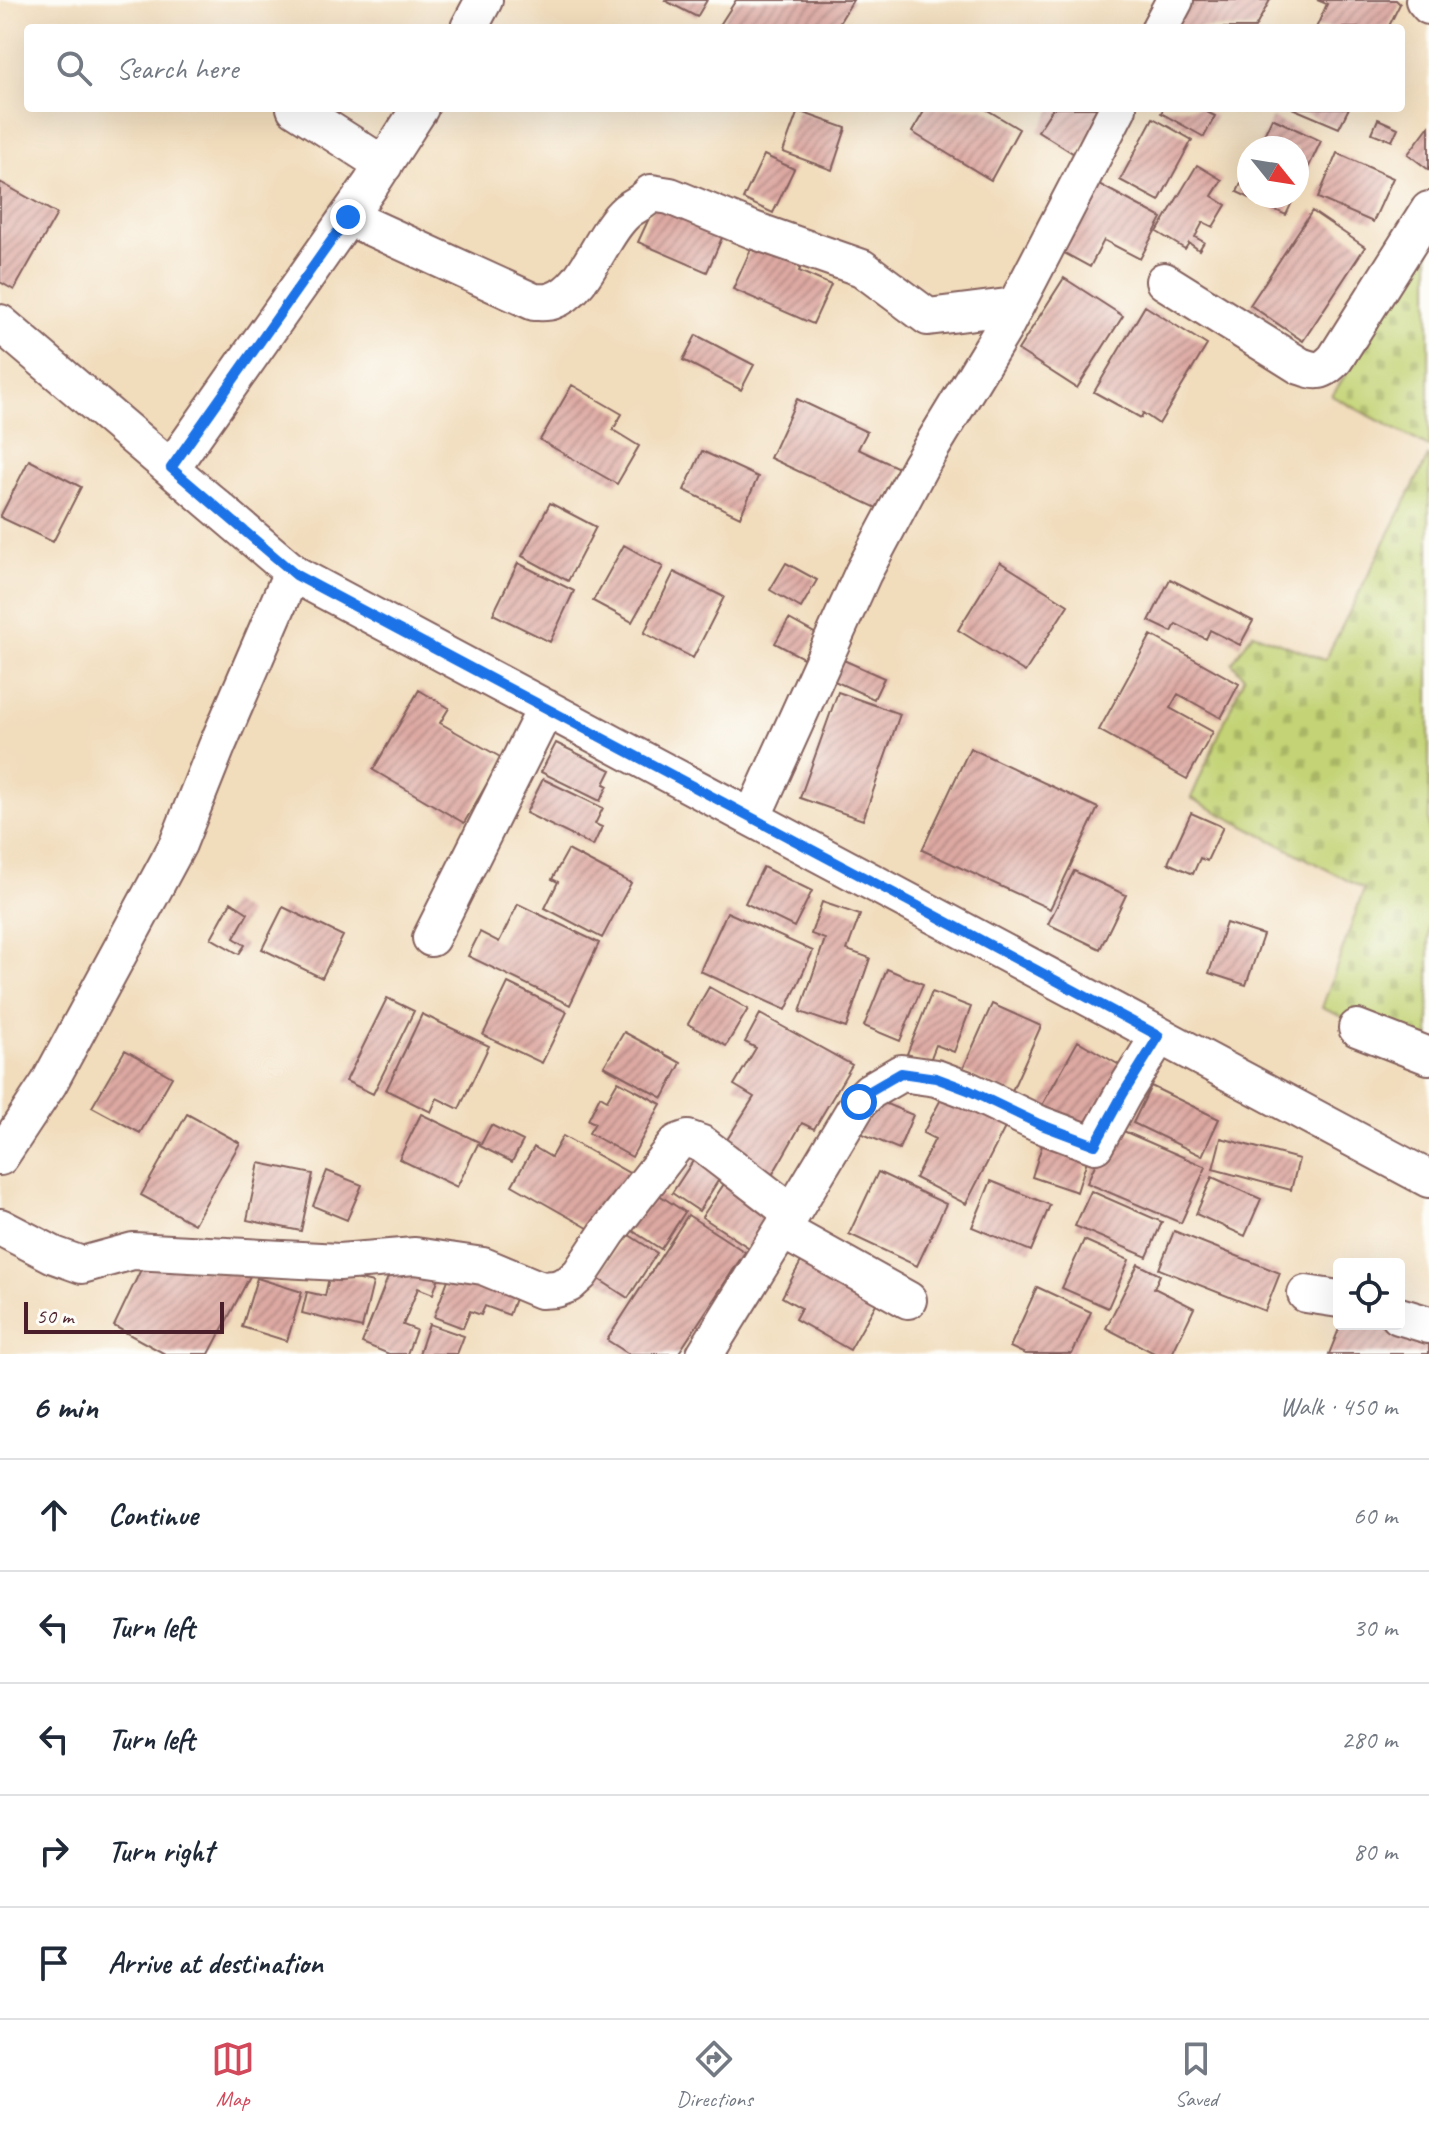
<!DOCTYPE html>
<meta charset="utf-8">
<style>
:root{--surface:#fff;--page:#f6f6f7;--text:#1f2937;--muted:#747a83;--line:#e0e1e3;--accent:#d1495b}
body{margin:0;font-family:Caveat,sans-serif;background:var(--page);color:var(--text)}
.controls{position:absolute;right:24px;bottom:24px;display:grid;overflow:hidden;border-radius:8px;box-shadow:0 8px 32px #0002}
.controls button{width:72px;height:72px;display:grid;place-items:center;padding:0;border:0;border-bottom:2px solid var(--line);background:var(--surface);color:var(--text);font:40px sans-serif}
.compass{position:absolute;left:1237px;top:136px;width:72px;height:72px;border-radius:50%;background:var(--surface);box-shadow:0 8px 32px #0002;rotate:120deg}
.scale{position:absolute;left:24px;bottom:20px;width:200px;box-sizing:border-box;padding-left:8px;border:4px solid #4a1f2b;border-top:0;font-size:22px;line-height:28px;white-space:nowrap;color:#4a1f2b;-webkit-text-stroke:6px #fdfcf7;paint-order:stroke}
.stop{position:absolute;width:24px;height:24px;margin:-18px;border:6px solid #1a73e8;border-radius:50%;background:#fff}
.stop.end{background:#1a73e8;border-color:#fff;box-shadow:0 2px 8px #0008}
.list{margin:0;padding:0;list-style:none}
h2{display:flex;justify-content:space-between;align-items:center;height:104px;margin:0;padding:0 32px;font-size:34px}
h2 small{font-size:26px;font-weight:400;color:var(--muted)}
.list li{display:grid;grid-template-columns:52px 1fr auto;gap:24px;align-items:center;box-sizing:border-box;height:112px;padding:0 32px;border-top:2px solid var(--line)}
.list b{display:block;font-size:30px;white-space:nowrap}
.list em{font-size:26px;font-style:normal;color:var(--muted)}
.icon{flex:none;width:44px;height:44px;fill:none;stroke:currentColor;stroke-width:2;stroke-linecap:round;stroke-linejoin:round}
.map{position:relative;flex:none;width:1429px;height:1354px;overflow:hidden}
.search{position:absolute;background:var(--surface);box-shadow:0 8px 32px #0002;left:24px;right:24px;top:24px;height:88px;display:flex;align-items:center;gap:20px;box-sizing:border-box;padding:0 28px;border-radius:8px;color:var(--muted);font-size:30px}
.sheet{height:664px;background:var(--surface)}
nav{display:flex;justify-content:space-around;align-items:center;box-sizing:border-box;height:112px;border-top:2px solid var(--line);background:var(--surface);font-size:22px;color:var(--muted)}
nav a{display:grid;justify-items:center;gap:4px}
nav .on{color:var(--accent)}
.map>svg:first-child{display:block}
.cemetery{fill:url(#cemetery-stones);stroke:#867950;stroke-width:2}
.building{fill:url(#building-hatch)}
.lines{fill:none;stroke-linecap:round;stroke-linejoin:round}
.minor-casing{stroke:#84615d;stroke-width:40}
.minor{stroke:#fff;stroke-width:36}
.route{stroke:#1a73e8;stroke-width:10}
</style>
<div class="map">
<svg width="1429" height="1354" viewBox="0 0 1429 1354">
<defs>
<pattern id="cemetery-stones" width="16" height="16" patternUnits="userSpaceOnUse" patternTransform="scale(2)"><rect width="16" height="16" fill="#c3d375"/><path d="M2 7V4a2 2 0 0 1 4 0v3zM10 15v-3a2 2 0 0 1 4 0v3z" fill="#a9b565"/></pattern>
<pattern id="building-hatch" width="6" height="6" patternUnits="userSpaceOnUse" patternTransform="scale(2)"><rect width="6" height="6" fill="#dda9a2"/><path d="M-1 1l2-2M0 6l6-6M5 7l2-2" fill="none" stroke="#b58984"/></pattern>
</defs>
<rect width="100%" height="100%" fill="#fdfcf7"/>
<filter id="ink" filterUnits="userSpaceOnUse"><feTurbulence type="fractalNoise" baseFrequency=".0125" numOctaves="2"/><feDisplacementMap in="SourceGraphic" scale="16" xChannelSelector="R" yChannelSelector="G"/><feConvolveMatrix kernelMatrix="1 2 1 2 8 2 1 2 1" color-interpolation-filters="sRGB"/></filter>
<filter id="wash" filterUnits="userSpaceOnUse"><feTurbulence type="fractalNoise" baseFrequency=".006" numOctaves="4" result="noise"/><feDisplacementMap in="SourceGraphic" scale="32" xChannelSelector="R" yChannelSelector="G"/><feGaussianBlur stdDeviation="1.8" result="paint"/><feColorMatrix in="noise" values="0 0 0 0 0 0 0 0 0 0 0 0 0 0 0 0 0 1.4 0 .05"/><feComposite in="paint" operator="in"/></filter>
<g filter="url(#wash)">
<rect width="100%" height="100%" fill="#f1dcbb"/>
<!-- cemetery -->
<path class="cemetery" d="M1429 243V447L1332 396Z
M1429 455V1054L1322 1008 1364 889 1191 798 1244 677 1232 663 1253 633 1325 660Z"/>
<g id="blocks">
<!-- building -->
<path class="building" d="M664 0H707L697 17Z
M736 0H853L836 28H718Z
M1184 0H1270L1255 28H1169Z
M1317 0H1396L1400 4 1388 28H1316L1327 4Z
M926 108H984L1019 129 991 180 912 132Z
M1053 108H1106L1076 155 1038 131Z
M1164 108H1199L1215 116 1204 137 1161 113Z
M1292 108H1349L1339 128Z
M798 111 846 128 832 170 783 152Z
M1153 118 1192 140 1159 201 1120 180Z
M1272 118 1321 141 1297 192V148H1258Z
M1378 119 1398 128 1392 141 1372 133Z
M1429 126V170L1408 154Z
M1337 153 1393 178 1373 222 1318 198Z
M764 155 794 169 773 213 743 199Z
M1197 165 1222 180 1212 196 1226 205 1213 227 1203 222 1195 237 1204 242 1199 250 1189 243 1185 249 1157 232Z
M1249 166V196H1295L1286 215 1237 192Z
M0 182 57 214 14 290 0 282Z
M1095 182 1162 218 1140 259 1104 240 1090 267 1059 250Z
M657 201 725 231 707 272 638 242Z
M1312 211 1365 247 1303 341 1250 305Z
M755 240 803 262 799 271 831 285 813 324 733 289Z
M1064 278 1123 316 1077 388 1018 350Z
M1145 306 1207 345 1159 424 1143 413 1141 418 1094 392Z
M696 335 754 365 741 390 683 360Z
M572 385 622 414 613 430 639 446 617 484 540 440Z
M797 399 867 432 858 449 901 469 881 510 770 458Z
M702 451 758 477 740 517 684 490Z
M29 460 81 487 53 542 0 517Z
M550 503 596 527 568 581 522 556Z
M624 545 663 567 632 622 593 601Z
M1000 562 1068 605 1025 672 958 630Z
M518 563 574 591 550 642 493 614Z
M786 563 817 580 801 608 770 590Z
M674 572 724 597 693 658 644 633Z
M1170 579 1253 621 1240 645 1210 630 1206 639 1176 624 1172 632 1149 621Z
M789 619 816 634 803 658 775 643Z
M1151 635 1239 684 1221 718 1178 694 1170 708 1213 732 1187 779 1099 730Z
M839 658 884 678 874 699 830 679Z
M419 690 449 708 440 723 502 758 464 823 373 770Z
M838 692 900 714 863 820 800 798Z
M556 743 611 770 604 784 608 786 600 801 541 772Z
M970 748 1098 808 1050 909 922 850Z
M543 779 603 808 595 824 602 827 593 846 526 813Z
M1191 813 1223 827 1207 861 1200 858 1193 874 1168 863Z
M568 850 631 883 602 938 545 908 558 882 552 879Z
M763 867 812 891 794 927 745 903Z
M1074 871 1126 895 1100 949 1048 924Z
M231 902 248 913 234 938 245 945 239 954 211 938Z
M822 902 860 915 847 950 870 958 846 1028 800 1012 825 939 811 934Z
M518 904 599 943 570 1005 468 956 480 932 499 942Z
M283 907 343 936 322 978 262 949Z
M727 912 813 951 786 1010 700 971Z
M1226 923 1263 935 1246 985 1209 973Z
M887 969 923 984 900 1041 864 1026Z
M508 983 567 1012 542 1063 483 1035Z
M709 987 748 1009 726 1046 688 1024Z
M932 992 971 1007 954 1052 936 1045 929 1063 907 1054Z
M387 998 414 1011 373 1094 346 1081Z
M992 1004 1041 1026 1011 1093 962 1071Z
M422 1014 489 1046 459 1109 437 1098 431 1112 386 1090Z
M760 1014 852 1065 814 1129 802 1123 771 1177 723 1146 754 1097 734 1085 756 1048 745 1042Z
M624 1032 681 1063 663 1098 604 1066Z
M1078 1041 1128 1070 1091 1135 1041 1107Z
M125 1050 172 1077 140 1133 92 1107Z
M618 1081 661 1104 632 1157 589 1133 595 1123 588 1120 600 1096 607 1100Z
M1151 1086 1219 1119 1202 1156 1133 1123Z
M947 1088 1009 1120 966 1204 915 1178 935 1139 923 1133Z
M872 1098 913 1115 899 1149 858 1132Z
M187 1114 240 1143 194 1224 141 1195Z
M421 1114 479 1142 457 1187 399 1159Z
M491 1125 523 1141 512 1162 480 1146Z
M1112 1126 1206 1167 1181 1223 1087 1183Z
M563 1136 629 1173 595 1232 512 1185 534 1147 551 1157Z
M1221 1138 1299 1159 1291 1190 1213 1169Z
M1044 1139 1089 1154 1077 1192 1032 1177Z
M695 1158 721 1176 699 1211 672 1193Z
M259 1163 313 1174 301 1231 247 1220Z
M327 1171 362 1185 347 1220 313 1206Z
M878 1172 946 1204 917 1266 849 1234Z
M1212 1177 1261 1199 1245 1236 1196 1214Z
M726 1181 775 1213 751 1249 702 1217Z
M991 1181 1050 1205 1031 1251 972 1227Z
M650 1189 685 1212 661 1249 625 1226Z
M1091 1191 1162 1222 1147 1257 1075 1226Z
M688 1215 745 1252 678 1354H629L607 1340Z
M1174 1231 1280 1273 1265 1311 1159 1269Z
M626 1233 657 1253 628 1298 597 1278Z
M1084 1240 1129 1260 1108 1308 1062 1288Z
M804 1256 880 1297 850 1350 795 1319 801 1308 782 1297Z
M144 1263 250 1276 209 1354H165L114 1326Z
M1138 1264 1160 1275 1154 1288 1194 1308 1172 1354H1156L1106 1328Z
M407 1265 439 1277 433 1294 418 1288 403 1325 416 1330 407 1354H389L362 1343 390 1272 402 1277Z
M452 1269 517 1293 509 1315 485 1306 481 1315 470 1311 463 1328 434 1317Z
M330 1273 373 1283 362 1328 302 1313 307 1292 325 1296Z
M257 1278 302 1292 287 1341 242 1327Z
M1037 1287 1091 1312 1072 1354H1025L1010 1347Z
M429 1324 464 1336 457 1354H419Z
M1341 1324H1399L1429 1335V1354H1329Z"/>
</g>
</g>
<g filter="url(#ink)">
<use href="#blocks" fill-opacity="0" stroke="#84615d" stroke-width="2"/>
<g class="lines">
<defs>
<path id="minor" d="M1424 0 1429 6
M469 28 484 0
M1160 28 1175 0
M295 108 384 165
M348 217 534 302C539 302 547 303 552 301 588 289 599 235 627 211 636 204 643 203 651 193L670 196 753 230 862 268 928 317 1015 306
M1164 281 1300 366C1318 372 1321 373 1335 359L1429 210
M0 323 296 575 1429 1179
M171 468 371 184 420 108
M752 818 863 573 920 466 1004 328 1118 108
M431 938 546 708
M1357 1028 1429 1056
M0 1157 49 1083 178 844 217 746 292 572
M0 1227 54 1255 82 1265 133 1251 339 1262 415 1256 483 1266 541 1290 556 1289 569 1284 580 1274 608 1232 677 1143 688 1139 702 1144 792 1213
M782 1230 859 1102 870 1091 901 1073 936 1078 968 1090 1039 1124 1095 1145 1123 1094 1159 1036
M1306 1294 1339 1299
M1399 1316 1429 1325
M705 1354 782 1230 908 1300"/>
</defs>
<!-- minor casing -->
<use href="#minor" class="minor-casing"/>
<!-- minor -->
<use href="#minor" class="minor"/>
</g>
</g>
<g class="lines" filter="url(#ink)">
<!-- route -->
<path class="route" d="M348 217 171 468 296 575 914 904 1159 1036 1123 1094 1095 1145 1039 1124 968 1090 936 1078 901 1073 870 1091 859 1102"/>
</g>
</svg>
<div class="controls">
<button><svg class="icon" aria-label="locate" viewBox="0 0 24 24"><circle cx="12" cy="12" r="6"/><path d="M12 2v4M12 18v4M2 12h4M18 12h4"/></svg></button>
</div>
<svg class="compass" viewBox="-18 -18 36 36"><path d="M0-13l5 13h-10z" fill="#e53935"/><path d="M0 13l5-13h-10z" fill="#747a83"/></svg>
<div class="scale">50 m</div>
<div class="stop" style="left:859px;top:1102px"></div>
<div class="stop end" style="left:348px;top:217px"></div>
<div class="search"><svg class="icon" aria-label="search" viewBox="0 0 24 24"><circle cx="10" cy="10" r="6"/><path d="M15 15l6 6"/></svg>Search here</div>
</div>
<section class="sheet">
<h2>6 min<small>Walk · 450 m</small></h2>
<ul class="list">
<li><svg class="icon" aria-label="ahead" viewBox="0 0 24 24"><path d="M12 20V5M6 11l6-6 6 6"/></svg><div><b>Continue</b></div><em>60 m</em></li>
<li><svg class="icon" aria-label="left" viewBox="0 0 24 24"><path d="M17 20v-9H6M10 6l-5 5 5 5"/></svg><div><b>Turn left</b></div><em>30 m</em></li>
<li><svg class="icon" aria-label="left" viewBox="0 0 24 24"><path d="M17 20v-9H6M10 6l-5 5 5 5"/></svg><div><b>Turn left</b></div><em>280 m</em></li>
<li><svg class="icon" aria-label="right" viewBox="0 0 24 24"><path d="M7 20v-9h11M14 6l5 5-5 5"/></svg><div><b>Turn right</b></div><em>80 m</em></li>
<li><svg class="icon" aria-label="arrive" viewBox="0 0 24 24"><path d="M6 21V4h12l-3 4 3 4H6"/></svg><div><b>Arrive at destination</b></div></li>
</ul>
</section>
<nav>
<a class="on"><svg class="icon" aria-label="map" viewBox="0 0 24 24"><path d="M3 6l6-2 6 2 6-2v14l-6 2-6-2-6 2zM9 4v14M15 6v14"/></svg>Map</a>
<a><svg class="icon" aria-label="directions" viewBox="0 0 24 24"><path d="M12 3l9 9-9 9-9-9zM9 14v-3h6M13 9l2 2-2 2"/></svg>Directions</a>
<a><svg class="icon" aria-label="saved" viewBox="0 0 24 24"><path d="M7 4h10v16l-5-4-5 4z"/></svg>Saved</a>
</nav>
